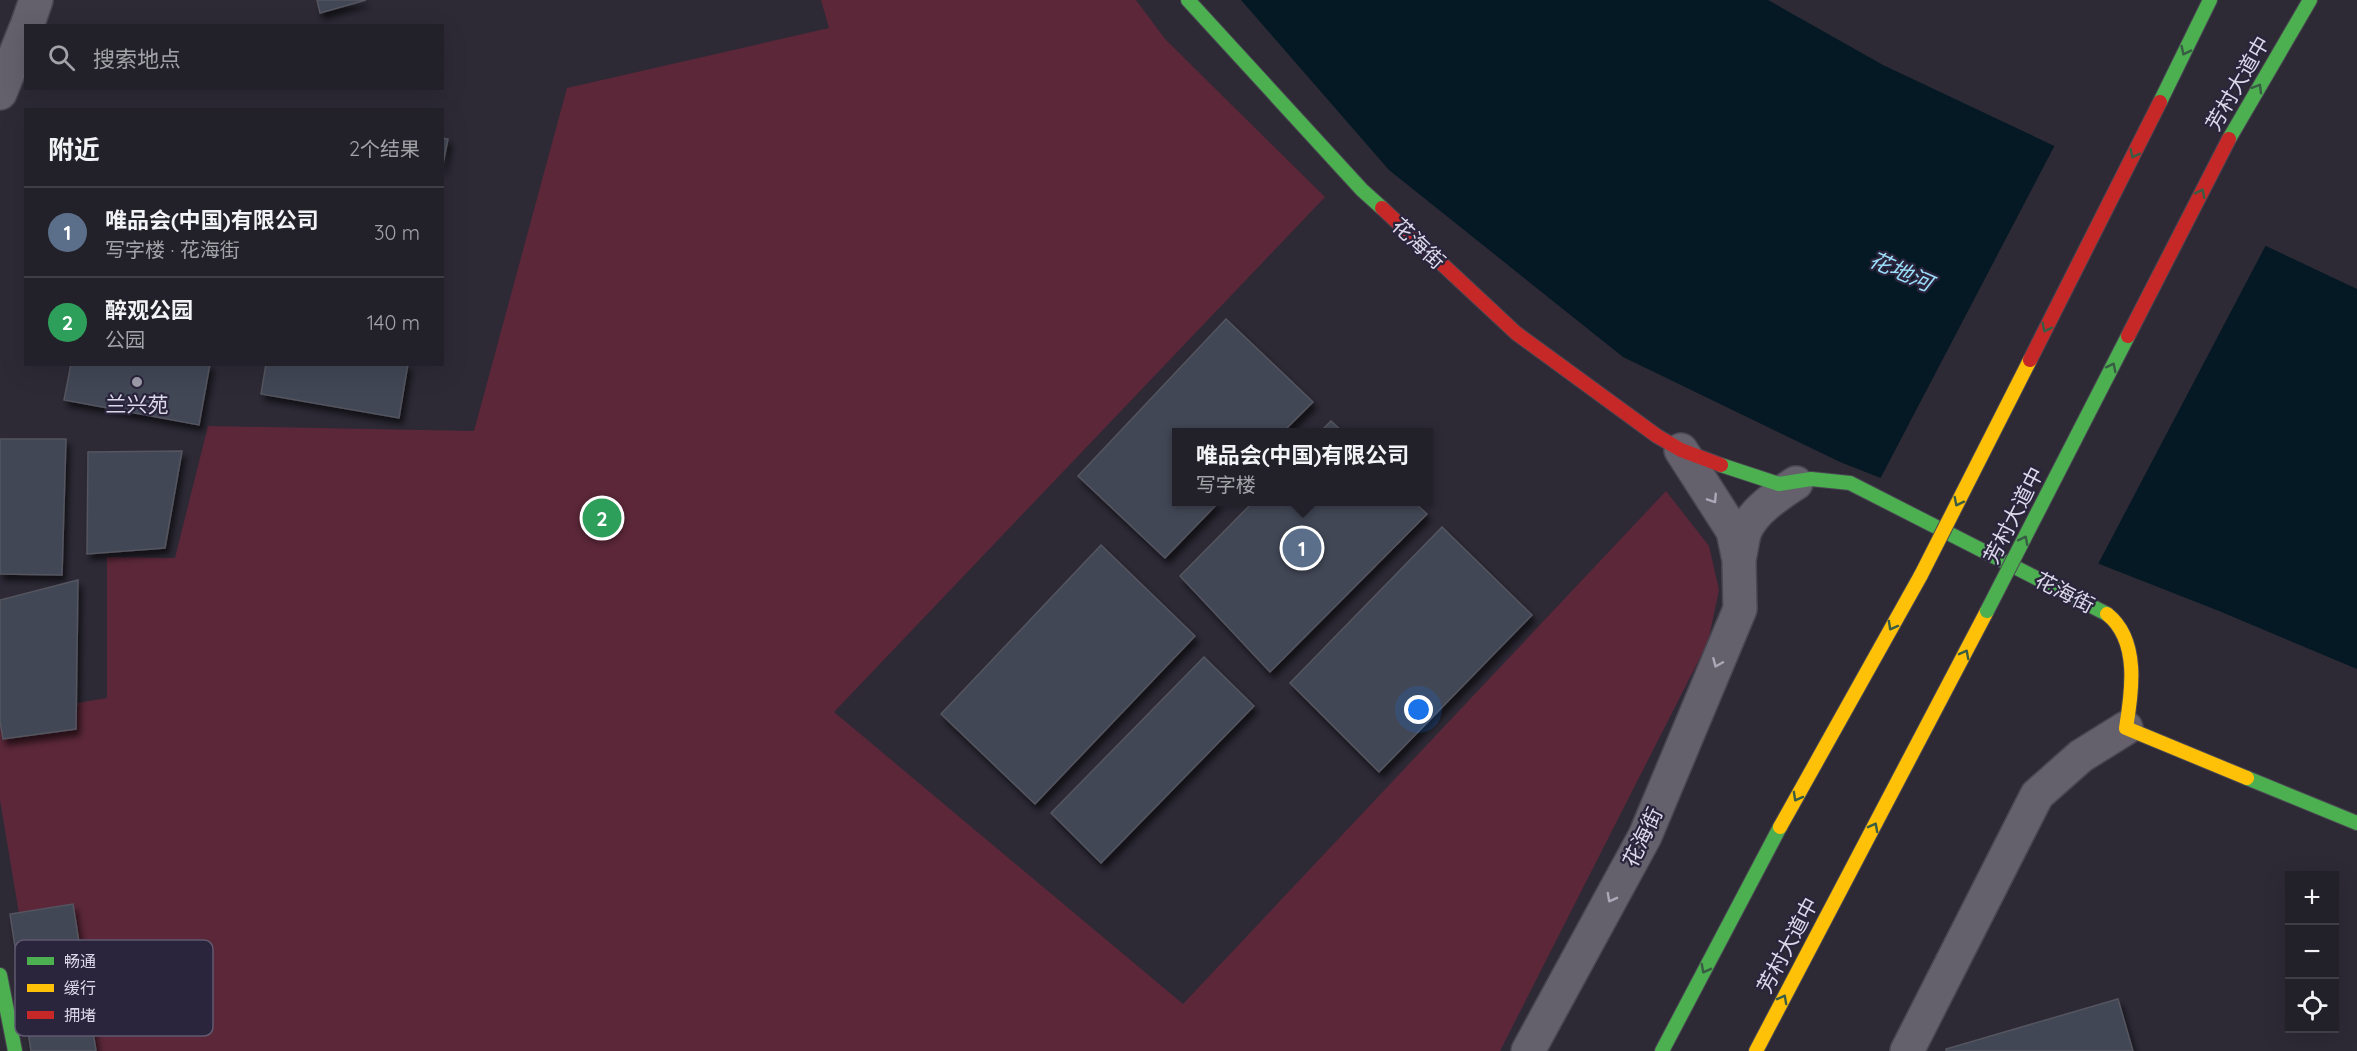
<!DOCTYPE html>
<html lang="zh">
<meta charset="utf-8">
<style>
:root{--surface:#222028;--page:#2a2830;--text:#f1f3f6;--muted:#a2a3a8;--line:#3f3e45;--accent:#b45309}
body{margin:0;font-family:Quicksand,"Noto Sans SC",sans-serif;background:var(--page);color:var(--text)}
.controls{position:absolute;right:18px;bottom:18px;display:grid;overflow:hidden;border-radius:0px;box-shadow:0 6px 24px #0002}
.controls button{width:54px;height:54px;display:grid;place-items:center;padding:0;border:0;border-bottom:2px solid var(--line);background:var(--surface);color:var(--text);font:30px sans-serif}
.you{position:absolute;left:1419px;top:710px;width:21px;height:21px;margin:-15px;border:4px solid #fff;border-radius:50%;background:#1a73e8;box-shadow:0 0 0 9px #1a73e833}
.badge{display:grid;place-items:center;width:39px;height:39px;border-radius:50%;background:var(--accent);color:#fff;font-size:20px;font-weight:700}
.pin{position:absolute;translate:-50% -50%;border:3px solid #fff;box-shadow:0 2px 6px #0006}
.popup{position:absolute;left:1172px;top:428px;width:261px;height:78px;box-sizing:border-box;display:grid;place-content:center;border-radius:0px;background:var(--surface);filter:drop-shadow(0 2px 4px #0005);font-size:20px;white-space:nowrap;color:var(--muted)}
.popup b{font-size:22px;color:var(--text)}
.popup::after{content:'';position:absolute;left:50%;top:100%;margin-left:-12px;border:12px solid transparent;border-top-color:var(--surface)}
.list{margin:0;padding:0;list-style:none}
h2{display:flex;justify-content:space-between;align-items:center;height:78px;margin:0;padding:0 24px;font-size:26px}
h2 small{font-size:20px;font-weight:400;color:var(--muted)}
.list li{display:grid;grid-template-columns:39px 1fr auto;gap:18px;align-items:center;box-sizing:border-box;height:90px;padding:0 24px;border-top:2px solid var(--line)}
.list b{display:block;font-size:22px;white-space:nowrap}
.list p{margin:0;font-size:20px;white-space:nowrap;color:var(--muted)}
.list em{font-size:20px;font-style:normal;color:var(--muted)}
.icon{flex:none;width:33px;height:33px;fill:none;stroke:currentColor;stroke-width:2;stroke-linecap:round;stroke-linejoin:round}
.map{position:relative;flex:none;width:2357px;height:1051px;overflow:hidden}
.search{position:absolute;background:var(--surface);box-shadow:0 6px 24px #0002;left:24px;top:24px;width:420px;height:66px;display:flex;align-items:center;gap:15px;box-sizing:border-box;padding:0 21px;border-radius:0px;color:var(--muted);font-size:22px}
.panel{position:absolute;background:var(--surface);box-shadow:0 6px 24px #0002;left:24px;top:108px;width:420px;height:258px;border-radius:0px}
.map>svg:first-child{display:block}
.green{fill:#5b2739}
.water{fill:#041923}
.pier{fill:#2d2a36}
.building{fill:#424757;stroke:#54555f;stroke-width:1.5;filter:url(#shadow)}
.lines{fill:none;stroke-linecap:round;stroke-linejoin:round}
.street-casing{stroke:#494652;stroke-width:36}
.fast-casing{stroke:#494652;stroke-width:16}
.slow-casing{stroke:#494652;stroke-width:16}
.jam-casing{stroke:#494652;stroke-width:16}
.street{stroke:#64616d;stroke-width:33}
.fast{stroke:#4caf50;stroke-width:14}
.slow{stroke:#ffc107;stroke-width:14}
.jam{stroke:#c62828;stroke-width:14}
.fast-bridge-casing{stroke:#494652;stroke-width:16;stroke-linecap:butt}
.slow-bridge-casing{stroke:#494652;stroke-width:16;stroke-linecap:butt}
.jam-bridge-casing{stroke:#494652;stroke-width:16;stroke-linecap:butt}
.fast-bridge{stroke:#4caf50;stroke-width:14}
.slow-bridge{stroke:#ffc107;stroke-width:14}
.jam-bridge{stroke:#c62828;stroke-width:14}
.oneway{stroke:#385c44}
.oneway2{stroke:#aba9b7}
.poi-dot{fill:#9e9caa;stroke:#2a243c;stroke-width:2}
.labels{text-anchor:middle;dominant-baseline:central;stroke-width:4.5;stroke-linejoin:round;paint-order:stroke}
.street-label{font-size:21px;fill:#dbd9e9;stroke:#2a243c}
.poi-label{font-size:21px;fill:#dbd9e9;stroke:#2a243c}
.water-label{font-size:22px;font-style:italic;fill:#9bdefa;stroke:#2a243c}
.key{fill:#2a243c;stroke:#5f5a70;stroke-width:1.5}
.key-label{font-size:16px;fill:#dbd9e9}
</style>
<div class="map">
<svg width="2357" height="1051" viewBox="0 0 2357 1051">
<defs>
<filter id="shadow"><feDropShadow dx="3.5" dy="6" stdDeviation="3" flood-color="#0009"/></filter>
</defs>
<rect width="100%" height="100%" fill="#2d2a36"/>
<!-- green -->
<path class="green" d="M821 0H1136L1165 39 1325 197 834 712 1183 1004 1666 491 1709 546 1719 590 1708 642 1500 1051H42L0 800V716L107 698V557L175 558 208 426 474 431 567 88 829 28Z"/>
<!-- water -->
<path class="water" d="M1241 0H1768L1883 65 2357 289V669L2219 611 1840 462 1623 357 1389 170Z"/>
<!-- pier -->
<path class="pier" d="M2056 143 2267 243 2097 566 1879 481Z"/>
<!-- building -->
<path class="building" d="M317 0H366L320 13Z
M442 138 448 139 442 169Z
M1226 319 1313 402 1283 432H1176V502H1219L1165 558 1078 476Z
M71 364H210L199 425 64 400Z
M266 364H408L399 418 261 394Z
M1331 421 1343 432H1320Z
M0 439H66L62 575 0 574Z
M182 451 165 548 87 554 88 452Z
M1253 502H1414L1427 514 1270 672 1180 576Z
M1442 527 1532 615 1379 772 1290 683Z
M1101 545 1195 636 1035 804 941 714Z
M78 580 76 729 3 739 0 721V600Z
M1204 657 1254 706 1101 863 1051 813Z
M73 904 96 1051H31L10 914Z
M2118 999 2133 1051H1946V1049Z"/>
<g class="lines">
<defs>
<path id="street" d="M27 26 36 0
M0 93 26 28
M1739 560C1741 551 1742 540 1745 531 1754 510 1778 495 1796 483
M1528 1051 1645 836 1740 609 1739 560 1733 531 1681 450
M1907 1051 2037 795 2081 756 2126 728"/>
<path id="fast" d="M1188 0 1362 190 1382 208
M2160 102 2210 0
M2229 139 2310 0
M1721 465 1779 484 1811 479 1850 483 2107 614
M2247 778 2357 823
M0 975 15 1051
M1662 1051 1780 827"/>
<path id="slow" d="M2107 614C2140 640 2132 692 2126 728L2247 778
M1780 827 1921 575
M1756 1051 1987 611"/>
<path id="jam" d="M1382 208 1516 333 1657 436 1681 450 1721 465"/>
</defs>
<!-- street casing -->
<use href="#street" class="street-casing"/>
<!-- fast casing -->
<use href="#fast" class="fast-casing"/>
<!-- slow casing -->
<use href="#slow" class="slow-casing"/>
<!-- jam casing -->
<use href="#jam" class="jam-casing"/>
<!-- street -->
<use href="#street" class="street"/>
<!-- fast -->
<use href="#fast" class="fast"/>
<!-- slow -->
<use href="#slow" class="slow"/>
<!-- jam -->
<use href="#jam" class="jam"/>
<defs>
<path id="fast-bridge" d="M1987 611 2128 336"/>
<path id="slow-bridge" d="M1921 575 2030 360"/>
<path id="jam-bridge" d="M2128 336 2229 139
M2030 360 2160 102"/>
</defs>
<!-- fast-bridge casing -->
<use href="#fast-bridge" class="fast-bridge-casing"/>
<!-- slow-bridge casing -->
<use href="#slow-bridge" class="slow-bridge-casing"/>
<!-- jam-bridge casing -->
<use href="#jam-bridge" class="jam-bridge-casing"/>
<!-- fast-bridge -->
<use href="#fast-bridge" class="fast-bridge"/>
<!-- slow-bridge -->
<use href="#slow-bridge" class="slow-bridge"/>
<!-- jam-bridge -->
<use href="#jam-bridge" class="jam-bridge"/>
</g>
<!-- one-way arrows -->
<defs><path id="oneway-chevron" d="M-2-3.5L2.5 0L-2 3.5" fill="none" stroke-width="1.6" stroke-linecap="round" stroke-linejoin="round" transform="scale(1.5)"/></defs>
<g class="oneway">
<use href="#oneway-chevron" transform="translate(2185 51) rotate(116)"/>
<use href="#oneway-chevron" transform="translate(2258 88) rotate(-60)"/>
<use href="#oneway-chevron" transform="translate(2134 154) rotate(117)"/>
<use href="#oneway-chevron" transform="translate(2201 193) rotate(-63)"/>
<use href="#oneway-chevron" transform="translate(2046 328) rotate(117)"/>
<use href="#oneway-chevron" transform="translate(2112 367) rotate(-63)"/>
<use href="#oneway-chevron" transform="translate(1958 502) rotate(117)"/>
<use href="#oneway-chevron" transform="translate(2024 540) rotate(-63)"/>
<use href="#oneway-chevron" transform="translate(1892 626) rotate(119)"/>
<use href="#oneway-chevron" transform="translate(1965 654) rotate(-62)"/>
<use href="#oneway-chevron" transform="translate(1797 797) rotate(119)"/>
<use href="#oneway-chevron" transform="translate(1874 827) rotate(-62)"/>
<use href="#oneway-chevron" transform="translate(1705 969) rotate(118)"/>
<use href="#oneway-chevron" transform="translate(1783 999) rotate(-62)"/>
</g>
<g class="oneway2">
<use href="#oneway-chevron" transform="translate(1713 499) rotate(57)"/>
<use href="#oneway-chevron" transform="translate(1717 663) rotate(113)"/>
<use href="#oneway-chevron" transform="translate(1611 898) rotate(118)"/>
</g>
<!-- markers -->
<circle class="poi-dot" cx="137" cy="382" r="6"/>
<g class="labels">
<!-- street labels -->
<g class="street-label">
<text transform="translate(2237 83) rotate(-60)">芳村大道中</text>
<text transform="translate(1419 243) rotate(43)">花海街</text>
<text transform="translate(2013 515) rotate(-63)">芳村大道中</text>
<text transform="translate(2065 592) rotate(27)">花海街</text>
<text transform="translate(1642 837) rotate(-64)">花海街</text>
<text transform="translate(1787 945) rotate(-62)">芳村大道中</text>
</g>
<!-- poi labels -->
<g class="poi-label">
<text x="137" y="404">兰兴苑</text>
</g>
<!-- water labels -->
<g class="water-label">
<text transform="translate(1901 271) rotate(24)">花地河</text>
</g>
</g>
<!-- legend -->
<rect x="15" y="940" width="198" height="96" rx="9" class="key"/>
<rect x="27" y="957" width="27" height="8" fill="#4caf50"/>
<rect x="27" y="984" width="27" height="8" fill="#ffc107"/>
<rect x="27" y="1011" width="27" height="8" fill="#c62828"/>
<g class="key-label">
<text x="64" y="967">畅通</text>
<text x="64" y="994">缓行</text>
<text x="64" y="1021">拥堵</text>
</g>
</svg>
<div class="controls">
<button>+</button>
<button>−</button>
<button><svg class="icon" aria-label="locate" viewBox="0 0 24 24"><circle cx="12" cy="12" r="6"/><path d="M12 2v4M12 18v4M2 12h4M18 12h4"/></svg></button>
</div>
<div class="you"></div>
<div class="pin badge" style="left:1302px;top:548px;background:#5c6f8a">1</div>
<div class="popup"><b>唯品会(中国)有限公司</b>写字楼</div>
<div class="pin badge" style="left:602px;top:518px;background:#2e9e5b">2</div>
<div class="search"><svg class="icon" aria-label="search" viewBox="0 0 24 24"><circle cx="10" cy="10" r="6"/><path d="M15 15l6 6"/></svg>搜索地点</div>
<section class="panel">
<h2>附近<small>2个结果</small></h2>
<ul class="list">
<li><span class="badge" style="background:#5c6f8a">1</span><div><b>唯品会(中国)有限公司</b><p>写字楼 · 花海街</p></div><em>30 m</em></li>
<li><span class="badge" style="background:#2e9e5b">2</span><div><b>醉观公园</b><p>公园</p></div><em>140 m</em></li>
</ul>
</section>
</div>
